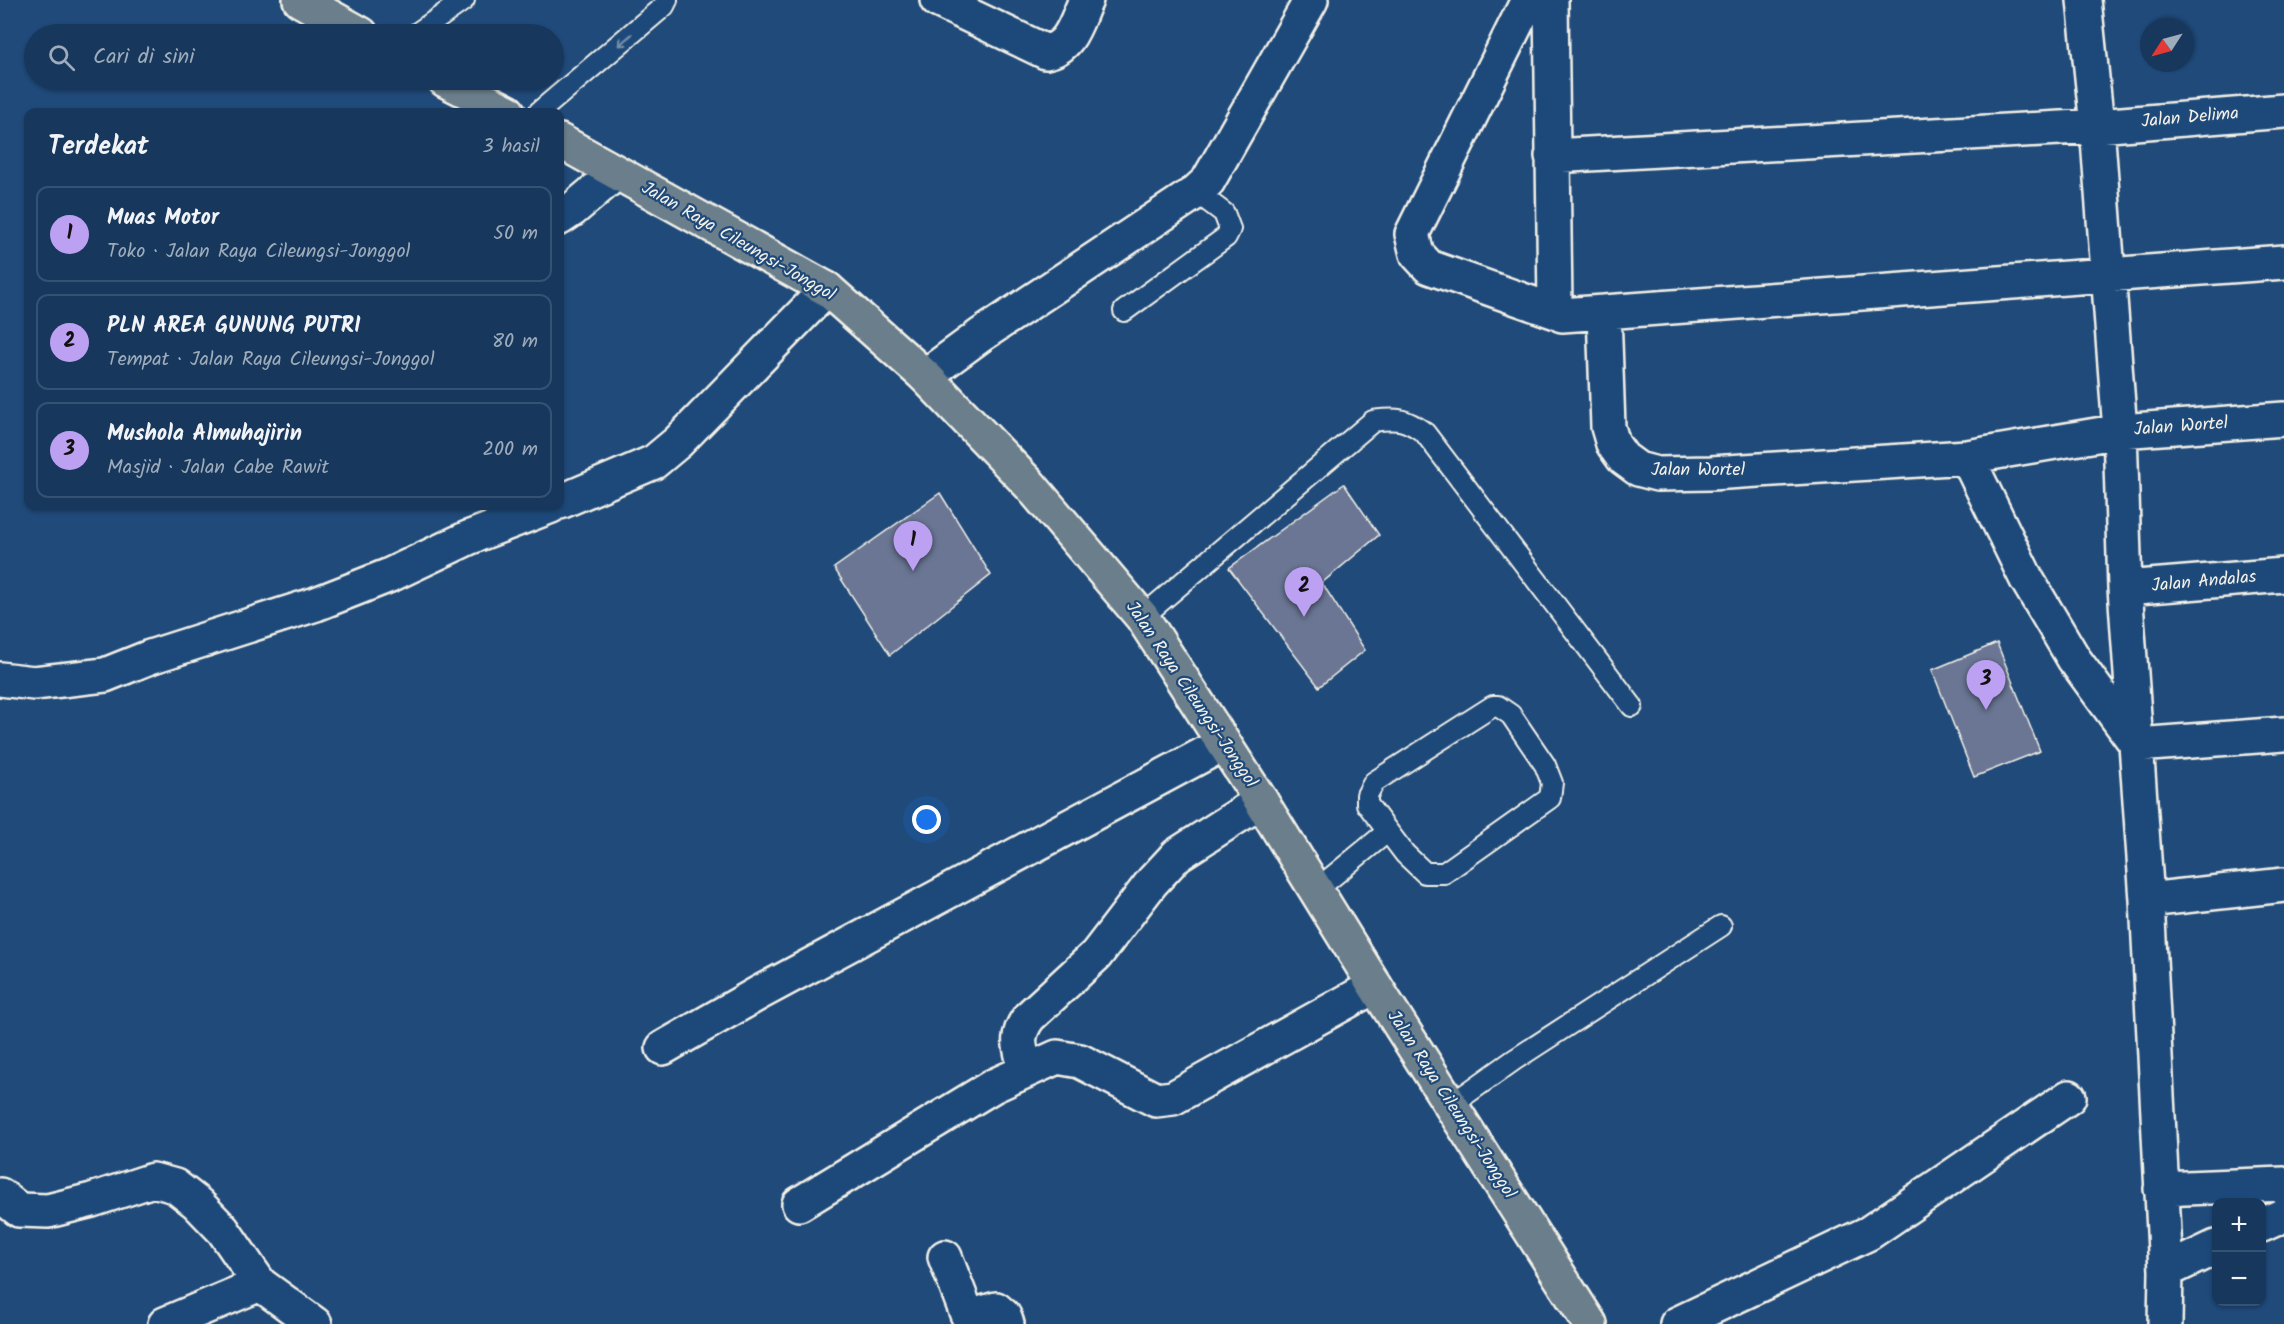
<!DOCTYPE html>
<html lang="id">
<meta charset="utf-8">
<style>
:root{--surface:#17385c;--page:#244365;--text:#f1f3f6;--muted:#9eacbb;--line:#365272;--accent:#bca0f2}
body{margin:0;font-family:Kalam,sans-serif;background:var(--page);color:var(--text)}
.controls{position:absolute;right:18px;bottom:18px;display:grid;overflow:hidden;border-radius:12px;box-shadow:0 2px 4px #0004}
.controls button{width:54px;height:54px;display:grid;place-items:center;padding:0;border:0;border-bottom:2px solid var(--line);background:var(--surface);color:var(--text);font:30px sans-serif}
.compass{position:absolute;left:2140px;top:18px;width:54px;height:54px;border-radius:50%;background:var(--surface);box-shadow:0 2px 4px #0004;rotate:234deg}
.you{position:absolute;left:927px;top:820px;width:21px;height:21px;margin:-15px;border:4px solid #fff;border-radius:50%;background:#1a73e8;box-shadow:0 0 0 9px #1a73e833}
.badge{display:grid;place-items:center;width:39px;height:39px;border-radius:50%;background:var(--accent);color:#111;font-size:20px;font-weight:700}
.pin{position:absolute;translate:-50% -50px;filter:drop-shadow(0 2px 3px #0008)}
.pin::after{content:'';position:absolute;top:32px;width:21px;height:18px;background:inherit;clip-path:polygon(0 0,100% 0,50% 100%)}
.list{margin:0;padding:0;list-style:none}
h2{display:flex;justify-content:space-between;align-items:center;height:78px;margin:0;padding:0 24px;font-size:26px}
h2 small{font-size:20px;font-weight:400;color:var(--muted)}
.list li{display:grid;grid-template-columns:39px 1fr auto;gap:18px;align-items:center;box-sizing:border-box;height:96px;margin:0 12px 12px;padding:0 12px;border:2px solid var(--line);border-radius:12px}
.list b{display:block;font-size:22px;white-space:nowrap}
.list p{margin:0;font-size:20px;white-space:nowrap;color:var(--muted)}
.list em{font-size:20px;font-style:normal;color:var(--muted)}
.icon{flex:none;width:33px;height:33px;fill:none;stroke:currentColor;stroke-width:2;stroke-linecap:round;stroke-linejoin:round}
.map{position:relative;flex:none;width:2284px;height:1324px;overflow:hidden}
.search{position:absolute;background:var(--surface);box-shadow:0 2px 4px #0004;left:24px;top:24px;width:540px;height:66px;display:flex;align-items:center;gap:15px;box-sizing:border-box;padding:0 21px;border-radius:33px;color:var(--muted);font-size:22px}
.panel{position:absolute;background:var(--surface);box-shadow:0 2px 4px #0004;left:24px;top:108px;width:540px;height:402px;border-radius:12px}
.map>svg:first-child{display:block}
.building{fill:#6b7694;stroke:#f4f1e8;stroke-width:1.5}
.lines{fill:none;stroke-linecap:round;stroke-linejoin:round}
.service-casing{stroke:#f4f1e8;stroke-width:24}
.minor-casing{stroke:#f4f1e8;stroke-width:38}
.primary-casing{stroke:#f4f1e8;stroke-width:38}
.service{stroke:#1f4a7a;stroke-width:20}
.minor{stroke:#1f4a7a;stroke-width:33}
.primary{stroke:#6b7e8b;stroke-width:33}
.oneway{stroke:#748da6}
.labels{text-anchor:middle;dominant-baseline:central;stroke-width:4.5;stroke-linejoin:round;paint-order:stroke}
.street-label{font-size:18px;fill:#f4f1e8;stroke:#1f4a7a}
</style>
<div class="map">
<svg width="2284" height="1324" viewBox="0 0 2284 1324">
<rect width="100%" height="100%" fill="#1f4a7a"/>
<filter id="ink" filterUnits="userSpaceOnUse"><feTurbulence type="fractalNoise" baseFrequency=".0167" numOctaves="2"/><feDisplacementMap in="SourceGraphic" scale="12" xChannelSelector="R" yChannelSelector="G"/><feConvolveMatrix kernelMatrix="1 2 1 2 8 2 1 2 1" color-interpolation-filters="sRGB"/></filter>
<g filter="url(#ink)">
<!-- building -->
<path class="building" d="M1344 484 1379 535 1322 583 1365 650 1319 687 1229 568Z
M940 493 991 575 890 655 834 568Z
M1997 643 2040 751 1974 777 1932 670Z"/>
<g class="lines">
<defs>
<path id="service" d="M416 34 464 0
M539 112 664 6 667 0
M1124 311 1226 237 1230 229 1224 213 1196 192
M1142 617 1373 421C1397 418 1405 418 1425 433L1632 706
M1493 706H1498L1511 715 1545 765 1552 783 1550 798 1444 873H1425L1405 854 1367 804V795L1374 782Z
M1316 890 1387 832
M1452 1104 1514 1060 1721 926"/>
<path id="minor" d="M937 0 1046 52C1071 48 1076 21 1086 0
M1528 0 1412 234 1417 254 1429 267 1559 313
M1551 0 1555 307 1562 315 1604 312 1608 427 1613 444 1623 458 1638 469 1657 474 1711 473 1967 457 2120 431 2284 419
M2084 0 2097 126 2120 431 2125 588 2147 900 2166 1271
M1552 156 2097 126 2284 111
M560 218 572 210 616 173
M1604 312 2284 262
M925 376 981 335 1196 192 1208 181 1311 0
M1967 457 2026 578 2074 659 2137 745 2284 734
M560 502 654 462 678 442 827 289
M2125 588 2284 575
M0 679 34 683 105 675 150 657 316 604 390 575 468 538 551 506
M2147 900 2284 885
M663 1048 759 993 1223 744
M1026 1070C1020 1047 1014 1038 1029 1017L1096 955 1152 882 1177 855 1261 801
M2161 1189 2284 1184
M0 1195 19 1210 48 1211 92 1200 153 1180 175 1186 197 1203 223 1230 260 1284 315 1324
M799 1204 993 1086 1057 1057 1080 1061 1156 1100 1173 1098 1375 986
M2262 1225 2284 1215
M945 1257 967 1314 972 1316 996 1309 1004 1316 1007 1324
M165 1324 260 1284
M1677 1324 1869 1233 2069 1097
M2165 1324 2166 1271 2216 1247"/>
<path id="primary" d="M300 0 361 34
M445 80 508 112
M560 141 827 289 925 376 1030 485 1142 617 1261 801 1375 986 1590 1324"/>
</defs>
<!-- service casing -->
<use href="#service" class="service-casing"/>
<!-- minor casing -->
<use href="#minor" class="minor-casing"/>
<!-- primary casing -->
<use href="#primary" class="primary-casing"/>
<!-- service -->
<use href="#service" class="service"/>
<!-- minor -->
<use href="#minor" class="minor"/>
<!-- primary -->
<use href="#primary" class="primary"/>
</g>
<!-- one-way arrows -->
<defs><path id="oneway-shaft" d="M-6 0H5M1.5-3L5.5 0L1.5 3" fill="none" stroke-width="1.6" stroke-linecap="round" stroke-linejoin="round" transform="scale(1.5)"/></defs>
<use class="oneway" href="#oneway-shaft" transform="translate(625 40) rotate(140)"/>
</g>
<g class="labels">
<!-- street labels -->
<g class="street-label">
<text transform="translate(2190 118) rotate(-5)">Jalan Delima</text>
<text transform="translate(738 242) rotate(30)">Jalan Raya Cileungsi-Jonggol</text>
<text transform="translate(2181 427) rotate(-4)">Jalan Wortel</text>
<text x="1698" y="470">Jalan Wortel</text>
<text transform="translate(2204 582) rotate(-5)">Jalan Andalas</text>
<text transform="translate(1191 695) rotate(56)">Jalan Raya Cileungsi-Jonggol</text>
<text transform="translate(1451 1105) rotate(57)">Jalan Raya Cileungsi-Jonggol</text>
</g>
</g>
</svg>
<div class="controls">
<button>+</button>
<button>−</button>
</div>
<svg class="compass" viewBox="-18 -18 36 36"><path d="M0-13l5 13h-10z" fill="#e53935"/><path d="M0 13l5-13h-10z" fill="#9eacbb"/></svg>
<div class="you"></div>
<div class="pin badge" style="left:913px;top:571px">1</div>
<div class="pin badge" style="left:1304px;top:617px">2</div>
<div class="pin badge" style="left:1986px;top:710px">3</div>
<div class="search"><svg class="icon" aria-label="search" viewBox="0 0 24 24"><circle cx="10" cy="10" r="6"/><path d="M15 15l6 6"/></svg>Cari di sini</div>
<section class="panel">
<h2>Terdekat<small>3 hasil</small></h2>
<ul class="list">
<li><span class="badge">1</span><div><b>Muas Motor</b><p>Toko · Jalan Raya Cileungsi-Jonggol</p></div><em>50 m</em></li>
<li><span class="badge">2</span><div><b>PLN AREA GUNUNG PUTRI</b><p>Tempat · Jalan Raya Cileungsi-Jonggol</p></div><em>80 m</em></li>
<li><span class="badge">3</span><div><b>Mushola Almuhajirin</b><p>Masjid · Jalan Cabe Rawit</p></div><em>200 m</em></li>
</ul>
</section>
</div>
